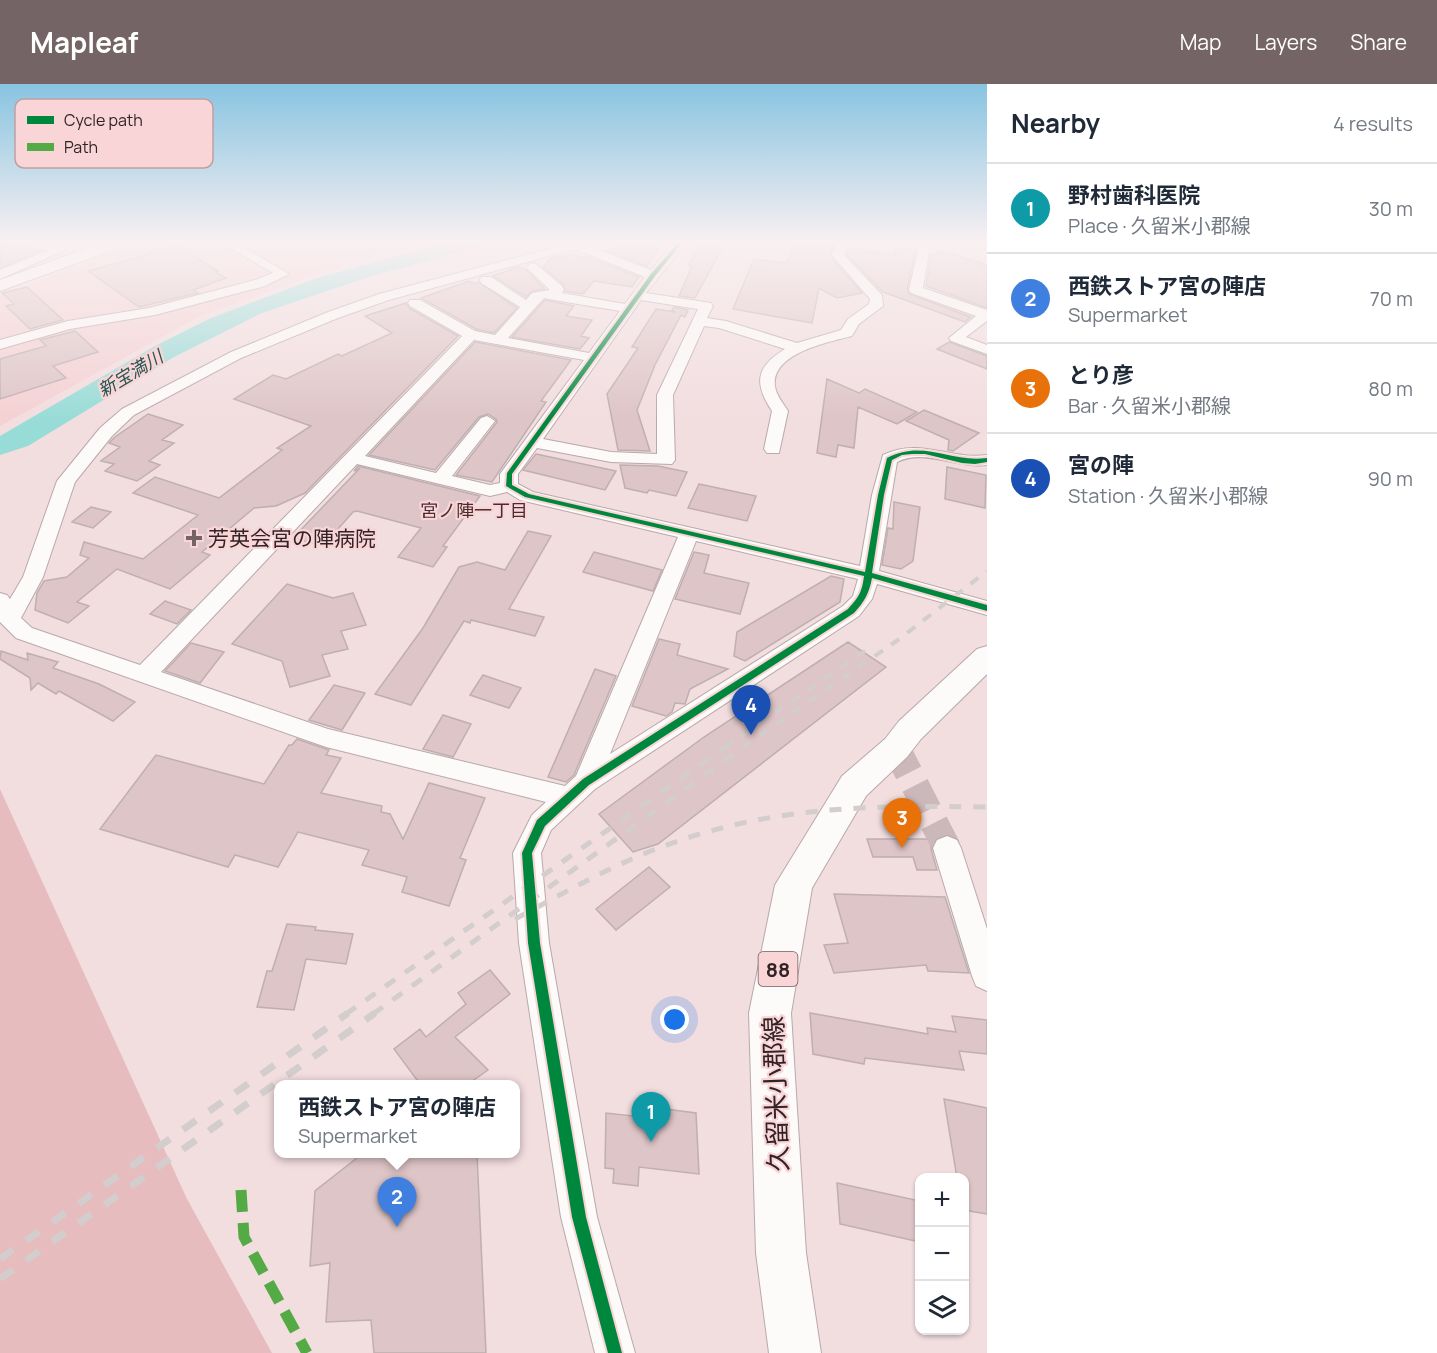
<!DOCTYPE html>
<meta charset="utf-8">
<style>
:root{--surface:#fff;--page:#f6f6f7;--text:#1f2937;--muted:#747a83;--line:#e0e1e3;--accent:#756465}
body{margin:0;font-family:Manrope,"Noto Sans JP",sans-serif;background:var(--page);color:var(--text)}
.controls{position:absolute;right:18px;bottom:18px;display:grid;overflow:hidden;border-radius:12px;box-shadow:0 2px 4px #0004}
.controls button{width:54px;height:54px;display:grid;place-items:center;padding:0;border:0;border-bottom:2px solid var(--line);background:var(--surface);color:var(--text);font:30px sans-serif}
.you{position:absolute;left:675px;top:936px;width:21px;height:21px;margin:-15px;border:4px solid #fff;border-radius:50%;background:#1a73e8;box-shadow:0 0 0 9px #1a73e833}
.badge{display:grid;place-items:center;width:39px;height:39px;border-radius:50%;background:var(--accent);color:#fff;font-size:20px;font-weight:700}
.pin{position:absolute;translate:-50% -50px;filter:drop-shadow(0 2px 3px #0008)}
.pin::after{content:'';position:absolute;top:32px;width:21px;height:18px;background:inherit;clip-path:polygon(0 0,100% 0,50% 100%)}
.popup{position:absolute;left:274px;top:996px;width:246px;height:78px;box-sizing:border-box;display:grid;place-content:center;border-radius:12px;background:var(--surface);filter:drop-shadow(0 2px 4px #0005);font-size:20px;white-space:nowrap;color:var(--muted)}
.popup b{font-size:22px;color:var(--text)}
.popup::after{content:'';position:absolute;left:50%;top:100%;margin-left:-12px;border:12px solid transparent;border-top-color:var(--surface)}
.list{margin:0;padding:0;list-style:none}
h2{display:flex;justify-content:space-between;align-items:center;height:78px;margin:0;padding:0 24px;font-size:26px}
h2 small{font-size:20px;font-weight:400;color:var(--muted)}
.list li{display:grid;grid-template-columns:39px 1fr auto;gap:18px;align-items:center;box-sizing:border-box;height:90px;padding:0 24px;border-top:2px solid var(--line)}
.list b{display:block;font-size:22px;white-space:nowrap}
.list p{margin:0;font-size:20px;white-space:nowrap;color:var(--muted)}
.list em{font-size:20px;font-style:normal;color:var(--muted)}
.icon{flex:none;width:33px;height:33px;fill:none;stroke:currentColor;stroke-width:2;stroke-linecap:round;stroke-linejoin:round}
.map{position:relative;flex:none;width:987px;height:1269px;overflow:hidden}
header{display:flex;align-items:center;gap:36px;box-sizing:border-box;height:84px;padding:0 30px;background:var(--accent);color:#fff}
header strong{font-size:28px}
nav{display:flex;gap:33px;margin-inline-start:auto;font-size:21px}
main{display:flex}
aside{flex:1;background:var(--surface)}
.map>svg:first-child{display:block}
.built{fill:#f4d1d3}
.green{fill:#e6bcbf}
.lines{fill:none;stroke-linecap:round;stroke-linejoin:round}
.river{fill:#98dcd7;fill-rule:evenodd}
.building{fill:#dec5c7;stroke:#bfafb0;stroke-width:1.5}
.minor-tunnel{stroke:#cbb8ba;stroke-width:28;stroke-dasharray:28 14;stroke-linecap:butt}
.minor-casing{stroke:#b9a9aa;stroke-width:2}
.major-casing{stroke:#b9a9aa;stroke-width:2}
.highway-casing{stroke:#b9a9aa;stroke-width:2}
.minor{fill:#fdfafa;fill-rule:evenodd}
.major{fill:#fdfafa;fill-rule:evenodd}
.highway{fill:#fdfafa;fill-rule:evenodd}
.rail-far2{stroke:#d3cdcd;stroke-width:4;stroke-dasharray:10 10;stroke-linecap:butt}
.rail-far1{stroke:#d3cdcd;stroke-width:5;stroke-dasharray:12 12;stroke-linecap:butt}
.rail{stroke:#d3cdcd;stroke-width:7;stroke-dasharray:16 16;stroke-linecap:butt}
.quiet{stroke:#54aa44;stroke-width:11;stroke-dasharray:22 11;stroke-linecap:butt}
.cycleway-casing{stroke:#fad5d7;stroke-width:4}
.cycleway{fill:#00873e;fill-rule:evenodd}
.poi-dot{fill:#756465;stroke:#fad5d7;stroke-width:2}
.labels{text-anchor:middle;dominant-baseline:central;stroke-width:4.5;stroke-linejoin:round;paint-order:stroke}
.far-water-label{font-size:18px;font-style:italic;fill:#265552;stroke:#fad5d7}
.far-neighbourhood-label{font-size:18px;fill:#492c2f;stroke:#fad5d7}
.shield{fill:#fad5d7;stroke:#6d585a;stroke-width:1.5}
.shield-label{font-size:20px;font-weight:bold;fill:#312324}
.poi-label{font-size:21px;fill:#312324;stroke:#fad5d7;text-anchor:start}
.near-street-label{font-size:26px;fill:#312324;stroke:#fad5d7}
.key{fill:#fad5d7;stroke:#bea0a1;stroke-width:1.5}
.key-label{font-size:16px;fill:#312324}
</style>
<header>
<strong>Mapleaf</strong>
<nav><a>Map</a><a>Layers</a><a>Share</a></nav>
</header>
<main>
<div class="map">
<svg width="987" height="1269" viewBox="0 0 987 1269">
<rect width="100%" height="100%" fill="#f2dddf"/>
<!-- built -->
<path class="built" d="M138 159H407L202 231 0 342V211Z"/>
<!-- green -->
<path class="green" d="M0 705 187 1115 272 1269H0Z"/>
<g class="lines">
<!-- river -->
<path class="river" d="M446 159H481L477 163 369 193 262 229 174 273 28 362 0 371V352L155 262 211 234 317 194Z"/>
</g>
<!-- building -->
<path class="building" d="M0 159H5L40 167 0 184Z
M624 159H642L659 164 647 182 607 167Z
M701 159H725L695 214 679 212 692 182 688 181Z
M801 159H823L822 161 833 163 830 172 862 209 837 214 819 204 812 239 733 225 754 175 786 179 794 160 800 161Z
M177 162 218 187 215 188 226 194 193 206 198 209 139 223 88 187Z
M896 164 916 166 907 205 909 210 971 233 965 238 883 208 847 171 849 165 895 170Z
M942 167 987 181V224L926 202 931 172Z
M571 171 591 174 639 193 632 203 594 197 583 210 565 207 563 200 543 183 551 174Z
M518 183 526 186 545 205 532 207 526 213 493 192Z
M469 197 475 200 478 198 517 224 494 249 476 245 421 214Z
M27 203 63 236 30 245 6 222 14 220 2 209Z
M545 216 574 222 566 232 592 236 581 252 589 254 580 265 512 253Z
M406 219 409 224 458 252 305 409 276 422 254 424 202 468 210 471 170 505 117 485 77 518 89 522 68 539 35 526 37 509 44 497 67 493 89 474 80 471 84 458 143 475 198 431 133 409 155 393 219 414 282 366 277 364 311 342 234 315 273 291 286 295 338 270 342 272 392 249 365 232Z
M674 223 688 226 685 233 681 231 655 281 637 326 650 367 618 366 607 310 638 264 632 263 656 225 675 228 672 226Z
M75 247 98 268 53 282 66 294 0 315V275L46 262 40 256Z
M475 258 571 276 541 317 546 318 492 398 456 391 497 338 496 335 488 330 479 333 435 386 369 371Z
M949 258 987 272V285L937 265Z
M827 295 859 309 865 305 917 328 897 340 858 323 854 364 838 361 836 373 817 369Z
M924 326 979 349 953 367 948 366 949 356 906 337Z
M148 330 183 341 162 356 174 359 149 377 160 381 137 397 105 387 114 380 101 377 120 363 109 359 115 353Z
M536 370 616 387 605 406 523 386Z
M620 381 658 382 687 388 676 412 649 406 647 409 625 404Z
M358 382 480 412 443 462 447 463 433 483 398 473 421 444 357 427 353 428 323 462 293 454 360 384 354 387Z
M947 383 986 391 985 424 945 415Z
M699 400 756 412 747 437 688 424Z
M894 418 920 423 913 477 901 485 882 481 888 444 893 445Z
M91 423 111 428 93 444 72 438Z
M528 447 551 452 509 525 544 533 535 552 471 536 470 539 464 537 411 621 375 610 423 544 459 483 477 478 505 486Z
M594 468 662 486 653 507 583 488Z
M694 468 709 471 704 489 749 499 740 530 675 515Z
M831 492 844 495 840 518 745 577 734 572 737 548Z
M287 500 333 514 353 509 366 541 341 547 348 565 322 571 330 592 290 603 282 577 232 560Z
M165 517 191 526 177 540 150 530Z
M659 555 680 560 677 571 728 585 690 605 685 620 675 619 672 628 666 632 632 622Z
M848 558 886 583 658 760 633 768 599 730 704 653Z
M191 559 224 568 200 599 165 587Z
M1 567 28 576 27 569 58 578 53 584 99 600 135 618 113 637 59 607 56 610 38 599 31 606 30 594 0 575Z
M595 585 616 592 574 691 566 698 548 693Z
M483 591 521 604 509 624 470 611Z
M334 601 365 609 342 646 309 636Z
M443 631 471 640 453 673 423 665Z
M297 655 329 666 326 671 341 674 321 709 382 722 381 728 390 730 403 755 429 699 485 714 460 774 466 776 449 822 402 808 407 793 362 781 369 766 298 748 278 783 235 771 228 783 100 745 156 671 264 700 289 661H292Z
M867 755H931V765L937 786H917L913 773H873Z
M649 783 670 803 616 846 596 825Z
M834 810 945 813 969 889 928 887 926 881 834 889 824 861 848 859Z
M287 840 316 843 315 846 353 850 346 880 306 875 294 926 257 923 267 887H272Z
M490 886 510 910 455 953 488 986 468 1000H420L394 965 420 945 426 953 466 920 458 909Z
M810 929 928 950 927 944 956 948 952 932 987 936V970L959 967 964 986 865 974 864 980 813 970Z
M944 1015 987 1024V1130L964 1126V1094H957Z
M642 1022 696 1029 699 1090 639 1083 638 1102 613 1099 614 1085 605 1084 606 1029 642 1033Z
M362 1070H477L486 1269H374L371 1236 326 1238 330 1179 310 1182 315 1107Z
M837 1099 920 1117V1158L840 1140Z"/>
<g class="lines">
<!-- minor-tunnel -->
<path class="minor-tunnel" d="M896 664 947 764"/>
<defs>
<path id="minor" d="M28 159H49L65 162 67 165 0 195V186L49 166 30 162Z
M222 159H236L289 190 265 202 155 231 70 245 0 265V256L68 237 149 224 255 196 273 189Z
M563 159H591L588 162 651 186 674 159H686L646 209 711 219 713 222 707 234 726 237 797 259 841 246 848 235 869 220 870 215 832 171 837 159H849L844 171 882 211 883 222 859 240 852 252C829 258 771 269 775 302 776 311 783 319 788 327L779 369H767L764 365 772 327C754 300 755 283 785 265L719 244 704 242 673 311 675 376 672 380 611 378 537 364 518 390V400L533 408 860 482 872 411 883 371C921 353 949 376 987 371V381C957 385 925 364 897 378L879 487 987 517V531L877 500 872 515 859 532 595 705 551 746 541 769 549 859 597 1133 635 1269H595L561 1133 519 859 513 769 532 731 546 718 326 663 16 554 0 538V509L7 511 10 515 23 493 57 397 100 344 122 325 231 268 328 228 379 210 564 161ZM575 165 645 193 625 220 562 209 564 205 562 202 536 180 532 179 526 183 550 206 532 209 526 216 491 193H481L480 196 481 199 520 223 495 251 475 247 420 216H410L408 219 410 222 462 252 140 581 32 544 21 534 43 493 75 398 112 352 134 331 241 274 338 234 389 216ZM544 214 554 216 620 227 589 269 508 254ZM641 216 698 225 657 311V370L611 368 543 355ZM474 256 584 276 500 390V399L490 401 452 392 495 337 487 332 481 334 436 389 365 372ZM357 380 490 412 507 408 520 416 678 453 576 692 565 702 328 645 161 588ZM696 457 858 495 853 512 843 522 610 670Z
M920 159H935L930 163 923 204 987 226V237L966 253 987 261V270L951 257 949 254 976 232 911 209 909 206Z
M972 159H987V166Z
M947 752 957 756 961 764 987 845V907L976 902 972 892 933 764 937 756Z"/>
<path id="major" d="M987 562V590L921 655 907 673 866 712 812 804 791 929 806 1169 821 1269H769L756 1169 749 929 775 801 842 692 885 655 899 637 977 565Z"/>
<path id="highway" d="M101 159H123L121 163 0 207V196Z"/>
</defs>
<!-- minor casing -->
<use href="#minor" class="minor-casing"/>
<!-- major casing -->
<use href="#major" class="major-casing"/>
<!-- highway casing -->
<use href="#highway" class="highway-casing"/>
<!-- minor -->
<use href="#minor" class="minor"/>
<!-- major -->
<use href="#major" class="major"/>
<!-- highway -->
<use href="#highway" class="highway"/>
<!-- rail-far2 -->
<path class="rail-far2" d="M725 663 871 563
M743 663 898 556 987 487"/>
<!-- rail-far1 -->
<path class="rail-far1" d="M515 835C557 813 598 789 641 771 759 722 862 721 987 723
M346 930 727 662
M373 930 745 662"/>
<!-- rail -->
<path class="rail" d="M0 1175 348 929
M0 1195 375 929"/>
<!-- quiet -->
<path class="quiet" d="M241 1106 244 1153 307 1269"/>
<defs>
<path id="cycleway" d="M678 159H682L655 192 512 390V401L529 410 865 488 878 411 887 374C924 355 949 379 987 374V378L975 380 962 379 925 370H912L902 371 892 376 884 411 872 489 987 521V527L872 494C869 510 864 518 854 529L589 701 545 742 532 769 540 859 586 1133 622 1269H608L572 1133 528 859 522 769 537 736 583 695 848 525C859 513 862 508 864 492L525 413 506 402 507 389 651 190Z"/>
</defs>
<!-- cycleway casing -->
<use href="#cycleway" class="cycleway-casing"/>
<!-- cycleway -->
<use href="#cycleway" class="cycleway"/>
</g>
<!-- sky -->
<linearGradient id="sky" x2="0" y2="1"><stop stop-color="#88c4e1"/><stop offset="0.47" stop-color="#f9f0f1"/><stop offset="1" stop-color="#f9f0f1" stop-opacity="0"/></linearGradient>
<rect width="987" height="336" fill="url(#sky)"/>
<!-- markers -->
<path class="poi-dot" d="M191 445h6v6h6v6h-6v6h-6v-6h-6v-6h6z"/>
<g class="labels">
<!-- far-water labels -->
<g class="far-water-label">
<text transform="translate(130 289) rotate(-31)">新宝満川</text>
</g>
<!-- far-neighbourhood labels -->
<g class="far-neighbourhood-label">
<text x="474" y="426">宮ノ陣一丁目</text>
</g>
<!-- shield labels -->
<rect class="shield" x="758.5" y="868" width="39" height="34" rx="4.5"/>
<g class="shield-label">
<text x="778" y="885">88</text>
</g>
<!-- poi labels -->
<g class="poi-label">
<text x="208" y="454">芳英会宮の陣病院</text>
</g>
<!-- near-street labels -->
<g class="near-street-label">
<text transform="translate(775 1010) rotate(-92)">久留米小郡線</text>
</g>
</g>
<!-- legend -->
<rect x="15" y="15" width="198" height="69" rx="9" class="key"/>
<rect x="27" y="32" width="27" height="8" fill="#00873e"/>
<rect x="27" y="59" width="27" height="8" fill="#54aa44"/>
<g class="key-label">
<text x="64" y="42">Cycle path</text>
<text x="64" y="69">Path</text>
</g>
</svg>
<div class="controls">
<button>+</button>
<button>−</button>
<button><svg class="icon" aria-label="layers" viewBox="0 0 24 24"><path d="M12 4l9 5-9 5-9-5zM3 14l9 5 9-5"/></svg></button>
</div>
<div class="you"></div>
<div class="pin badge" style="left:651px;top:1058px;background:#0f9aa8">1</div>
<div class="pin badge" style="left:397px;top:1143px;background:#3f7fe0">2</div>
<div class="popup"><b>西鉄ストア宮の陣店</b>Supermarket</div>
<div class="pin badge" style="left:902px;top:764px;background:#e8710a">3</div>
<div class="pin badge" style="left:751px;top:651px;background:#1a4fb4">4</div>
</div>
<aside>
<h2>Nearby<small>4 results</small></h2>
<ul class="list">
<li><span class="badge" style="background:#0f9aa8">1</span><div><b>野村歯科医院</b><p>Place · 久留米小郡線</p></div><em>30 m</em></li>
<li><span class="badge" style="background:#3f7fe0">2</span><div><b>西鉄ストア宮の陣店</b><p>Supermarket</p></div><em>70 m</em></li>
<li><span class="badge" style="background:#e8710a">3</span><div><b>とり彦</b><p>Bar · 久留米小郡線</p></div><em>80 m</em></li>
<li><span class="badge" style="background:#1a4fb4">4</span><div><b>宮の陣</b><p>Station · 久留米小郡線</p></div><em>90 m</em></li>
</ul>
</aside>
</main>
